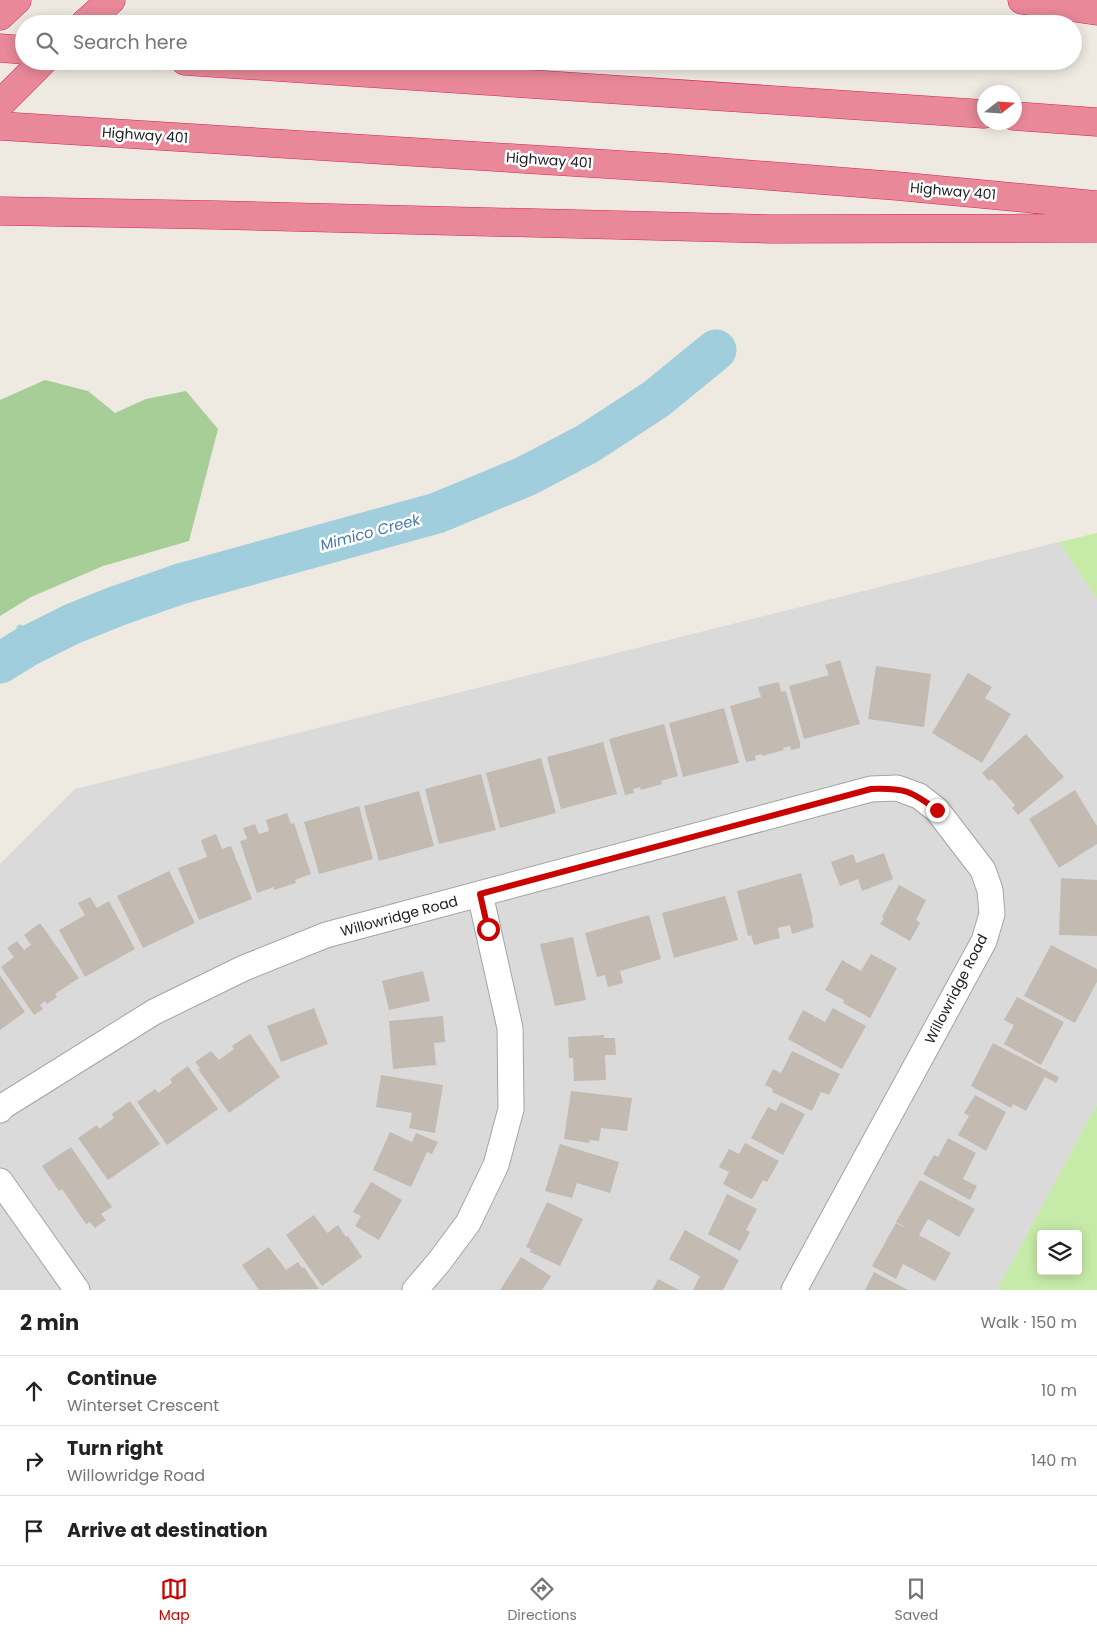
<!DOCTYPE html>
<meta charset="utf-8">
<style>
:root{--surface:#fff;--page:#f6f6f6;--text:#222;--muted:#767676;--line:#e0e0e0;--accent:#c90400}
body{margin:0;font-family:Poppins,sans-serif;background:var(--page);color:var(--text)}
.controls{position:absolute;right:15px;bottom:15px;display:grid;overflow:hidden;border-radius:5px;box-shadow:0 2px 12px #0003}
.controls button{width:45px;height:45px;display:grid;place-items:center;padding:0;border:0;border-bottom:1px solid var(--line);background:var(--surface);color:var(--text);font:25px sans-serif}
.compass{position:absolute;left:977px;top:85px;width:45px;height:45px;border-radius:50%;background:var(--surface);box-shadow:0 2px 12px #0003;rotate:73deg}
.stop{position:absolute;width:15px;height:15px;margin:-11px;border:4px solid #c90400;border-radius:50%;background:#fff}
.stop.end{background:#c90400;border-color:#fff;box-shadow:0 1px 5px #0008}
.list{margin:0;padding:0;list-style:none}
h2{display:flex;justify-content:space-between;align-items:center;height:65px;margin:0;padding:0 20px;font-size:21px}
h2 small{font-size:16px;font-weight:400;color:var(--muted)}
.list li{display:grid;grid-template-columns:32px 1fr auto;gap:15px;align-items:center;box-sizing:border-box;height:70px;padding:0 20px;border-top:1px solid var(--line)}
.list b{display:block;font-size:19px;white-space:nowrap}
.list p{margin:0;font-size:16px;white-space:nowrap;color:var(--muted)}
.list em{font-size:16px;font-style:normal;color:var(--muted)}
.icon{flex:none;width:28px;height:28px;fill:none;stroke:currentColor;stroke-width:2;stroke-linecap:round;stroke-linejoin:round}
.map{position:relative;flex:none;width:1097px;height:1290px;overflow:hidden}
.search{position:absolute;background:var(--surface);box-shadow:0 2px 12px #0003;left:15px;right:15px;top:15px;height:55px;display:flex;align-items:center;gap:12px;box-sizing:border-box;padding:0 18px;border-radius:28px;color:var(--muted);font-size:19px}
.sheet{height:275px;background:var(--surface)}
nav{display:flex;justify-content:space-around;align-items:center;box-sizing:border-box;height:70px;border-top:1px solid var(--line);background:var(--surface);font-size:14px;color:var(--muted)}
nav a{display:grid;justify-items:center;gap:2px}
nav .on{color:var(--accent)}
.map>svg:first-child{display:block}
.residential{fill:#dbdada}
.grass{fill:#c6eaa7;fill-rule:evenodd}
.forest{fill:#a6ce96}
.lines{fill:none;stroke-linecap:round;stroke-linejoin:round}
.stream{stroke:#a1cedd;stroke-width:7}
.river{stroke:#a1cedd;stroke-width:41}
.building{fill:#c3bab2}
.minor-casing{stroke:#a4a4a4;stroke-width:27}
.motorway-casing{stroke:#db215d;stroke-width:29}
.minor{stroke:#fff;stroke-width:25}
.motorway{stroke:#e88898;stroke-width:28}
.route{stroke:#c90400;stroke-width:6}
.labels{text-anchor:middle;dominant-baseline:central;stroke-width:5;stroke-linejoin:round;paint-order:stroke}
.street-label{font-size:14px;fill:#1d1d1d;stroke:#fff}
.water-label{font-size:15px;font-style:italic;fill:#4879ae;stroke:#fff}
</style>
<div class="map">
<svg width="1097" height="1290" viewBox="0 0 1097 1290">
<rect width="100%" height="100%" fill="#eeeae2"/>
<!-- residential -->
<path class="residential" d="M1059 542 1097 599V1104L997 1290H0V864L75 789Z"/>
<!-- grass -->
<path class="grass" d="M1097 533V599L1059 542Z
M1097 1104V1290H997ZM1041 1234H1078V1271H1041Z"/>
<!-- forest -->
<path class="forest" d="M45 380 88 391 115 413 146 399 186 391 218 429 189 541 103 566 31 597 0 616V400Z"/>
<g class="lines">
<!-- stream -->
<path class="stream" d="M587 444 608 449
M20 628 26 647"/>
<!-- river -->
<path class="river" d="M0 663 26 647 72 624 117 606 180 584 437 513 526 476 587 444 656 399 716 350"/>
</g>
<!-- building -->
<path class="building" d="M840 660 860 724 804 739 789 686 829 675 825 665Z
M876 666 931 674 924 727 868 719Z
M968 673 992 687 985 698 1011 714 982 763 932 733Z
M779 682 781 692 786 691 800 743V748L791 750 790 746 783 748 784 750 762 756V754L755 756 756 760 746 762 730 706 761 697 758 687Z
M724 708 739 763 683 777 669 723Z
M664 724 678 776 661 781 662 784 641 790 640 787 633 789 634 793 625 795 609 739Z
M1026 734 1064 777 1018 815 1012 808 1015 805 992 779 989 781 982 773Z
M603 742 617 794 561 809 547 757Z
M541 758 556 813 500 828 486 773Z
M481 774 496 830 439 844 425 789Z
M1075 790 1097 826V844L1059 868 1029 819Z
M419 791 434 846 379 861 364 806Z
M359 806 373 859 319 874 304 822Z
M287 813 291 824 294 823 311 874 295 880 296 883 274 890V887L257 893 240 841 247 839 243 828 255 824 259 834 269 831 266 820Z
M216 834 222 849 231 846 252 899 199 920 178 868 207 857 201 840Z
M884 853 893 879 862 891 858 879 840 886 831 862 853 854 856 863Z
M169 871 195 923 143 948 117 896Z
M801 873 813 919H812L814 927 792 934 790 925 778 928 780 938 754 945 751 935 748 936 737 891Z
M1061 878 1097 880V936L1059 935Z
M899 885 926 900 916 920 920 923 910 941 880 924 884 918 882 917Z
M725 896 738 940 674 958 662 913Z
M90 897 97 908 109 901 135 949 85 977 59 930 85 915 78 903Z
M649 915 661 959 620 971 623 983 608 987 605 975 597 977 585 933Z
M40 923 79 978 55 994 57 997 47 1004 45 1001 40 1005 43 1009 34 1015 1 967 14 957 7 948 17 941 24 950 31 945 24 935Z
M573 937 586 1000 555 1006 540 944Z
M1051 945 1097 969V982L1075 1023 1024 996Z
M871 954 897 968 870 1018 843 1003 844 1000 825 990 842 960 861 971Z
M423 971 430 1001 389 1010 382 981Z
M0 975 25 1012 0 1030Z
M1017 997 1064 1022 1041 1065 1004 1044 1014 1025 1004 1020Z
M314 1008 328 1044 281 1062 267 1026Z
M833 1008 866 1026 842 1069 788 1039 803 1010 825 1022Z
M443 1016 445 1042 434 1043 436 1065 393 1069 389 1021Z
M250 1034 280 1077 229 1113 198 1069 200 1068 195 1062 211 1051 219 1060 234 1049 232 1046Z
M604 1035V1038H615L616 1055H605L606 1080 574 1081 573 1058H569L568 1037Z
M993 1043 1059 1077 1056 1083 1045 1077 1026 1111 1013 1104 1011 1108 971 1086Z
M792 1051 840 1074 829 1095 821 1092 812 1111 772 1092 773 1089 765 1085 773 1069 781 1073Z
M188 1066 218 1109 167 1145 137 1102 155 1089 158 1093 172 1083 170 1079Z
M381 1075 443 1085 435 1133 409 1128 412 1113 376 1107Z
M571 1091 632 1098 627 1131 601 1128 599 1141 590 1140 589 1143 564 1139Z
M975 1095 1006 1112 986 1151 958 1135 969 1116 964 1113Z
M130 1101 160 1144 108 1180 78 1138 97 1125 99 1129 114 1118 112 1114Z
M781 1102 805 1114 783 1155 751 1138 768 1107 776 1111Z
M390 1132 412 1142 416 1133 438 1142 432 1154 427 1152 411 1187 373 1170Z
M948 1138 976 1153 963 1179 977 1186 970 1200 923 1174 934 1155 938 1157Z
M745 1143 779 1161 767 1182 763 1180 753 1198 751 1199 723 1184 729 1172 719 1167 729 1149 739 1154Z
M560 1144 619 1162 610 1193 577 1183 572 1198 545 1191Z
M71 1147 112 1207 101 1214 106 1220 95 1228 90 1222 86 1224 62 1189 59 1191 42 1166Z
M920 1180 975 1209 959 1237 928 1219 919 1235 951 1253 935 1281 903 1264 896 1279 872 1266 896 1223 910 1230 896 1222Z
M371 1182 402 1200 379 1240 355 1226 361 1216 353 1212Z
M727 1194 757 1209 746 1230 750 1232 740 1251 708 1234Z
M547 1202 583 1219 560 1266 530 1252 531 1249 526 1247Z
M314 1215 327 1233 338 1225 346 1237 348 1236 362 1257 322 1286 286 1235Z
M685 1230 739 1260 723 1290H693L700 1276 669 1259Z
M269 1247 286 1270 298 1262 302 1268 304 1267 319 1289 259 1290 242 1265Z
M521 1257 551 1276 542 1290H500Z
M874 1272 908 1290H865Z
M658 1279 679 1290H652Z"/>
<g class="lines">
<defs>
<path id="minor" d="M0 1110 2 1107 154 1012 244 968 326 935 871 789 897 788 919 796 937 810 983 870 990 890 992 914 984 941 794 1290
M0 1181 77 1290
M415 1290 439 1262 468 1223 496 1165 511 1109 510 1028 480 894"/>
<path id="motorway" d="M1022 0 1097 11
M0 16 17 0
M84 24 111 0
M0 48 24 50
M185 61 984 114
M0 104 43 61
M1014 116 1097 122
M0 126 669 168 897 186 1097 205
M0 211 217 215 771 229 1097 228"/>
</defs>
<!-- minor casing -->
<use href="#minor" class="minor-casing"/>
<!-- motorway casing -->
<use href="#motorway" class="motorway-casing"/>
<!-- minor -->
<use href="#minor" class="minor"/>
<!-- motorway -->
<use href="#motorway" class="motorway"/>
</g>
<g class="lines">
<!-- route -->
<path class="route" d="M488 929 480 894 871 789C904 788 910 790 937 810"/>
</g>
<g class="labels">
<!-- street labels -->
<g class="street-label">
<text transform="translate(145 135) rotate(4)">Highway 401</text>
<text transform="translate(549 160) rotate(4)">Highway 401</text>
<text transform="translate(953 191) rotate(5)">Highway 401</text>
<text transform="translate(399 916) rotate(-15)">Willowridge Road</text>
<text transform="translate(956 989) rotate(-63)">Willowridge Road</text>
</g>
<!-- water labels -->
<g class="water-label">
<text transform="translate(370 532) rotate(-15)">Mimico Creek</text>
</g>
</g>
</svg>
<div class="controls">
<button><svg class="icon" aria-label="layers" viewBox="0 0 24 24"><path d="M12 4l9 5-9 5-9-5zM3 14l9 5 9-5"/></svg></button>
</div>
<svg class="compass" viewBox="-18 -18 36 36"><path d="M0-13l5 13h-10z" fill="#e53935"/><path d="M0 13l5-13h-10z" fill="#767676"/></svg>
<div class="stop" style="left:488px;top:929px"></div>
<div class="stop end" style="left:937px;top:810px"></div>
<div class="search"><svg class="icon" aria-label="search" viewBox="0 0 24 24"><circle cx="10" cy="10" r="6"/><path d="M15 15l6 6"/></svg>Search here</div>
</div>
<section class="sheet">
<h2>2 min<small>Walk · 150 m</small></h2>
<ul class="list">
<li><svg class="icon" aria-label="ahead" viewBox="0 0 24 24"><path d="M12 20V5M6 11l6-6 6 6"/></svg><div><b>Continue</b><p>Winterset Crescent</p></div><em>10 m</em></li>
<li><svg class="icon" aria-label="right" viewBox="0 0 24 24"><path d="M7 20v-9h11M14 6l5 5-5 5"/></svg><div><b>Turn right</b><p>Willowridge Road</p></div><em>140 m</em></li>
<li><svg class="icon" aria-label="arrive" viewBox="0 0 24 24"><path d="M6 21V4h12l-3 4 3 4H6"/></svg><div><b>Arrive at destination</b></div></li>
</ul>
</section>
<nav>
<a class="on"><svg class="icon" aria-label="map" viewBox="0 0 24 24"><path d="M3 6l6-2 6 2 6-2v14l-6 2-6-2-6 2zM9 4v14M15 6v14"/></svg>Map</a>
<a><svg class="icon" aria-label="directions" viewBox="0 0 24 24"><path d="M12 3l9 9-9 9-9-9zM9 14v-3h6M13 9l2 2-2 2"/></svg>Directions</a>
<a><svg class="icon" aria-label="saved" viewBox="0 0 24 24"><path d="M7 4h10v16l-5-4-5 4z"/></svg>Saved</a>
</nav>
